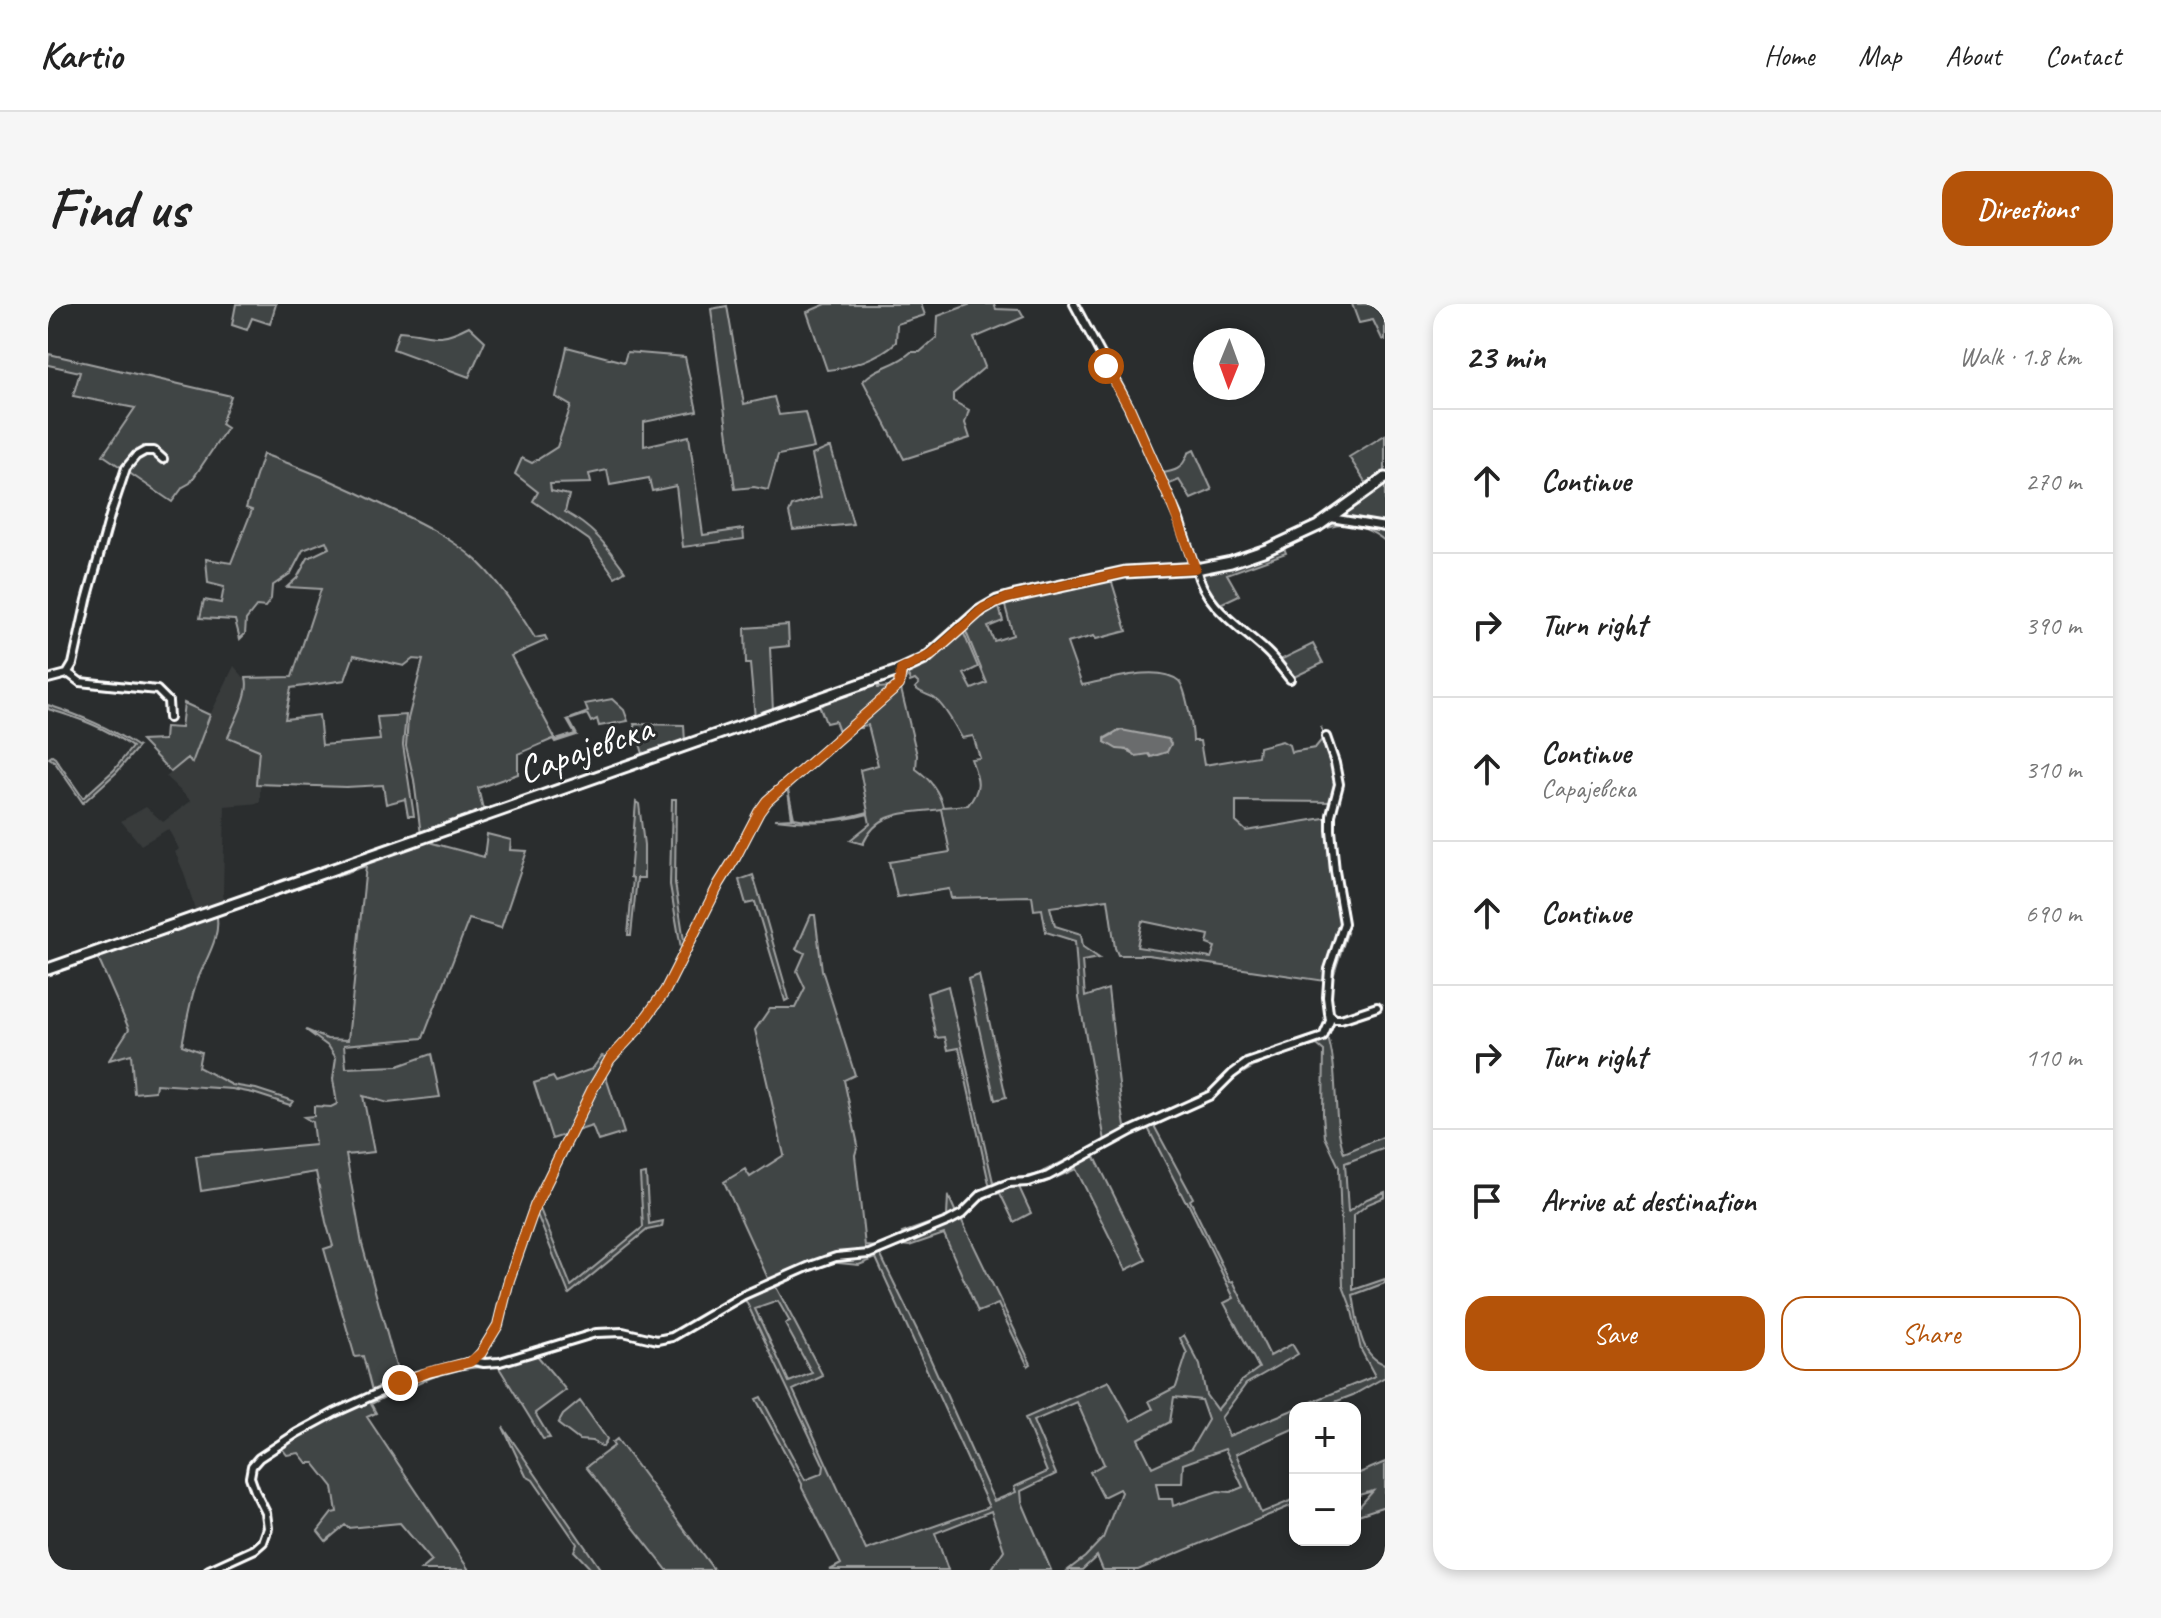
<!DOCTYPE html>
<meta charset="utf-8">
<style>
:root{--surface:#fff;--page:#f6f6f6;--text:#222;--muted:#767676;--line:#e0e0e0;--accent:#b45309}
body{margin:0;font-family:Caveat,sans-serif;background:var(--page);color:var(--text)}
.controls{position:absolute;right:24px;bottom:24px;display:grid;overflow:hidden;border-radius:16px;box-shadow:0 4px 12px #0003}
.controls button{width:72px;height:72px;display:grid;place-items:center;padding:0;border:0;border-bottom:2px solid var(--line);background:var(--surface);color:var(--text);font:40px sans-serif}
.compass{position:absolute;left:1145px;top:24px;width:72px;height:72px;border-radius:50%;background:var(--surface);box-shadow:0 4px 12px #0003;rotate:181deg}
.stop{position:absolute;width:24px;height:24px;margin:-18px;border:6px solid #b45309;border-radius:50%;background:#fff}
.stop.end{background:#b45309;border-color:#fff;box-shadow:0 2px 8px #0008}
.list{margin:0;padding:0;list-style:none}
h2{display:flex;justify-content:space-between;align-items:center;height:104px;margin:0;padding:0 32px;font-size:34px}
h2 small{font-size:26px;font-weight:400;color:var(--muted)}
.list li{display:grid;grid-template-columns:52px 1fr auto;gap:24px;align-items:center;box-sizing:border-box;height:144px;padding:0 32px;border-top:2px solid var(--line)}
.list b{display:block;font-size:30px;white-space:nowrap}
.list p{margin:0;font-size:26px;white-space:nowrap;color:var(--muted)}
.list em{font-size:26px;font-style:normal;color:var(--muted)}
.actions{display:flex;gap:16px;padding:24px 32px}
.actions a{flex:1;padding:18px 0;border:2px solid var(--accent);border-radius:24px;text-align:center;font-size:28px;color:var(--accent)}
.actions .main{background:var(--accent);color:#fff}
.icon{flex:none;width:44px;height:44px;fill:none;stroke:currentColor;stroke-width:2;stroke-linecap:round;stroke-linejoin:round}
.map{position:relative;flex:none;width:1337px;height:1266px;overflow:hidden;border-radius:24px}
header{display:flex;align-items:center;gap:48px;box-sizing:border-box;height:112px;padding:0 40px;background:var(--surface);border-bottom:2px solid var(--line)}
header strong{font-size:38px}
nav{display:flex;gap:44px;margin-inline-start:auto;font-size:28px}
.intro{display:flex;align-items:center;justify-content:space-between;box-sizing:border-box;height:192px;padding:0 48px}
h1{margin:0;font-size:56px}
.button{padding:20px 36px;border-radius:24px;background:var(--accent);color:#fff;font-size:28px;font-weight:700}
main{display:flex;gap:48px;padding:0 48px}
aside{flex:1;background:var(--surface);border-radius:24px;box-shadow:0 4px 12px #0003}
.map>svg:first-child{display:block}
.built{fill:#373a3b}
.green{fill:#414445;stroke:#a0a2a2;stroke-width:2;fill-rule:evenodd}
.water{fill:#6a6c6d;stroke:#a6a7a7;stroke-width:2}
.lines{fill:none;stroke-linecap:round;stroke-linejoin:round}
.street-casing{stroke:#fff;stroke-width:12}
.secondary-casing{stroke:#fff;stroke-width:15}
.street{stroke:#2a2d2e;stroke-width:6}
.secondary{stroke:#2a2d2e;stroke-width:9}
.route{stroke:#b45309;stroke-width:10}
.labels{text-anchor:middle;dominant-baseline:central;stroke-width:6;stroke-linejoin:round;paint-order:stroke}
.street-label{font-size:38px;fill:#fff;stroke:#2a2d2e}
</style>
<header>
<strong>Kartio</strong>
<nav><a>Home</a><a>Map</a><a>About</a><a>Contact</a></nav>
</header>
<div class="intro"><h1>Find us</h1><a class="button">Directions</a></div>
<main>
<div class="map">
<svg width="1337" height="1266" viewBox="0 0 1337 1266">
<rect width="100%" height="100%" fill="#2a2d2e"/>
<filter id="ink" filterUnits="userSpaceOnUse"><feTurbulence type="fractalNoise" baseFrequency=".0125" numOctaves="2"/><feDisplacementMap in="SourceGraphic" scale="16" xChannelSelector="R" yChannelSelector="G"/><feConvolveMatrix kernelMatrix="1 2 1 2 8 2 1 2 1" color-interpolation-filters="sRGB"/></filter>
<g filter="url(#ink)">
<!-- built -->
<path class="built" d="M186 362 200 378 198 389 212 446 208 480H212V499L177 502 175 589 176 596 181 597 148 609 136 569 127 548 131 545 120 525 93 541 73 517 98 503 115 518 143 497 118 473 141 454 145 458 162 411Z"/>
<!-- green -->
<path class="green" d="M188 0H228L222 20 204 14 199 26 184 21Z
M778 0H873L877 11 849 20 848 38C833 53 800 64 779 66L759 8Z
M923 0H946L948 5 972 6 976 13 926 34 937 63 905 90V97L921 106 917 119 922 134 856 155 815 77C830 61 847 63 863 48H872L889 33 890 12Z
M1304 0H1337V36L1334 35 1325 16 1311 19Z
M679 2 696 100 726 93 731 111 757 108 766 144 730 151 720 186 706 183 687 185 663 5Z
M421 22 437 37 421 73 345 45 351 27C386 29 386 40 421 22Z
M519 43 576 58 579 48 637 53 649 107 596 118V142L641 132 655 231 695 225 696 235 635 243 628 182 604 187 601 174 562 181 559 166 541 170 543 179 502 180 503 187 521 191 517 208C547 225 557 240 577 267L567 273 541 236 485 197 490 188 467 170 474 154 484 159 509 143 523 102 508 93Z
M1 50 183 92 173 120 179 124 142 179 135 183 124 198 55 151 87 104 25 92 32 68 0 61Z
M1337 131V170L1310 190 1307 188 1318 179 1301 153Z
M780 144H783L805 220 745 226 741 209 744 202 773 193 764 151Z
M1146 146 1164 186 1143 195 1131 176 1117 182 1111 170C1128 167 1134 166 1140 149Z
M215 150C258 165 299 183 339 203 371 218 402 233 428 256 452 279 470 306 487 334L497 332 499 336 463 352 508 436 527 430 519 416 540 408 537 400 564 395 576 406 580 417 551 422 549 415 543 418 539 410 521 416 529 431 507 438 505 435 470 450V470L430 484 436 509 373 531 366 476 358 442 360 415 375 356 365 355 356 362 306 351 297 376 243 384 237 415 271 411 274 441 332 436 329 413 358 411 355 441 366 512H360L357 495 338 500 335 481 298 483 208 480 211 446 180 433C186 418 203 389 198 374L244 373 273 285 239 283 249 274 260 254 281 244 278 237 255 246 243 269 224 282 223 295 217 303 209 302 198 316 197 330 192 335 187 316 152 314 156 296 173 299 176 283 160 279 158 255 183 259 204 206 198 204Z
M1337 178V220L1293 214 1294 209Z
M1285 217 1337 225V237C1297 206 1275 226 1236 244L1238 249 1179 270 1191 291 1170 301 1158 287 1151 269 1153 267Z
M1063 275 1079 327 1048 335 1046 332 1019 339 1034 381C1058 377 1110 359 1131 377 1138 384 1145 426 1145 437H1152L1156 461 1210 452 1211 443 1234 437 1241 441 1243 448 1267 444 1276 433 1273 423 1289 473 1285 498 1188 497V518L1198 527 1282 513C1281 553 1291 591 1294 630L1299 629 1286 670H1281L1277 677 1100 651H1070L1067 644 1060 595 1002 603 1007 622 1033 630 1035 643 1051 654 1034 657 1037 693 1060 685 1073 798 1078 829 1044 847 1098 956 1078 966 1028 865 996 879 994 875 970 881 983 909 966 918 952 889C932 894 927 901 914 917L983 1060 980 1062 950 1000 930 1008 896 930 861 942 847 940 856 933 854 929 899 913 900 891 908 909 916 906 942 884 911 744 900 746 897 733 888 734 879 689 900 682 945 878 988 871 1057 837 1031 694 1027 637 998 628 994 605 986 606 984 592 903 594 901 585 849 593 841 558 902 548 893 505C859 510 831 505 815 540L802 536 822 520 820 510C787 519 759 519 727 515L744 514 739 481 746 514C772 520 795 515 820 508L812 466 830 461 820 421 813 422V424H804L845 388 853 385 869 451 868 465C882 475 891 487 895 503L920 501C935 483 930 474 923 455L932 454 925 432 914 434C908 423 896 401 886 394 879 390 874 390 867 384L871 380 867 376 862 378 861 373 857 374 856 369 914 325 930 363 916 370 924 385 939 379 916 323 950 300 955 317 940 323 946 337 965 331 956 298ZM1069 427C1087 430 1104 432 1121 436 1116 440 1110 445 1104 448 1090 455 1070 442 1057 438V434ZM1094 617 1161 631 1159 640 1167 643 1163 654 1089 643Z
M740 321 741 342 722 344 725 407 707 414 702 360H698L697 324Z
M1265 340 1275 359 1244 374 1230 357Z
M830 377V384L842 383V387L792 430 787 417 778 419 770 398Z
M136 399 162 411 144 459 140 454 123 468 93 437 116 436 117 423 133 424Z
M0 401C33 412 61 423 90 443L69 468 35 499 6 457 1 454 4 452 7 454 35 494 66 466 84 443C59 424 30 414 0 405Z
M586 420 636 421 637 438 596 453Z
M624 495H628L627 579 637 643 634 650 622 581Z
M588 498 591 500 596 541V574H589L583 631H580L585 574 582 573Z
M439 530 463 536 462 546 479 547 453 624 421 615 375 734 296 741 298 764 350 762 383 750 392 793 340 799 315 792 326 848 298 851 314 940 352 1077 325 1091 315 1052 307 1053 276 945 285 942 278 918 268 868 153 887 148 852 267 841 264 818 256 813 266 812V802L283 803 289 800 285 775 288 754 281 743 258 726 279 735 300 736 318 562 279 575 278 571 390 531 384 539 436 553Z
M705 571 710 587 741 695 737 697 707 598 698 600 691 576Z
M168 609C175 633 154 660 147 683 141 701 138 722 134 741L153 748 150 763 184 781 208 785 245 797 242 801 205 789 184 785 108 780 107 787 86 789 83 750 61 756 81 725 50 654 3 670 1 667Z
M763 611H767L774 666 807 771 796 776 810 841 807 851 817 942 834 943 830 946 873 1034 946 1197 968 1188 966 1183 999 1168 977 1114 1061 1077 1083 1117 1105 1105 1101 1097 1128 1083 1139 1049 1132 1034 1136 1031 1152 1061 1158 1091 1169 1106 1193 1077 1211 1064 1176 999 1186 994 1139 897H1137L1099 822 1104 818 1145 894 1142 896 1182 978 1185 977 1222 1052 1244 1040 1250 1050 1198 1080 1173 1114 1181 1132 1247 1105V1124L1188 1150 1213 1209 1247 1195V1200L1090 1266H1055L1049 1252 1034 1266H1020L1037 1253 1055 1234 1073 1188 1071 1185 1055 1193 1042 1168 1056 1160 1029 1098 985 1117 1008 1170 973 1187 974 1198 1003 1266H943L956 1246 943 1207 887 1229 900 1266H782L793 1260 754 1184V1180L708 1095 713 1093 757 1176 775 1169 776 1162 696 993 723 981 676 878 697 865 702 873 736 851 707 726 722 704H747L757 684 749 667 757 649 748 645ZM828 954 941 1203 818 1246 745 1086 775 1072 728 983 780 958 811 961ZM730 997 742 1018 737 1020 764 1069 741 1078 707 1005ZM1126 1093 1153 1096 1160 1116 1143 1145 1104 1163 1090 1135 1122 1118ZM1177 1145 1195 1183 1183 1188 1170 1187 1125 1202 1124 1195H1111L1108 1179H1134L1135 1160Z
M931 671 958 793 947 796 920 675Z
M1279 731C1292 768 1283 810 1296 849L1337 832V844L1297 859 1300 908 1319 895 1337 888V893L1320 900 1305 912V986L1337 975V979L1305 991C1310 1015 1310 1052 1337 1060V1073L1305 1091 1271 1104H1249L1327 1072 1313 1046 1303 1003 1295 982 1291 863 1277 833 1275 810 1276 747 1269 741C1240 748 1207 758 1183 777L1181 775 1191 764Z
M554 752 563 755 556 767 576 829 550 837 544 822 504 835 486 779 505 773 508 778 544 765Z
M598 870 601 920 615 917 614 923 599 926 521 990 487 905 490 900 523 982 595 923 592 871Z
M487 1049 518 1086 487 1109 502 1134 495 1135 450 1062C409 1064 391 1067 355 1088L352 1085 323 1100 328 1109 319 1113 421 1266H373L384 1257 352 1219 300 1224 297 1221 278 1237 270 1227 284 1209 289 1208 285 1183 266 1159H259L251 1149 239 1151 232 1142 265 1120 375 1070 423 1059 448 1060Z
M532 1097 559 1135 555 1143 544 1137 531 1136 510 1120 515 1111Z
M455 1123 553 1266H544L526 1247 529 1240 485 1176 478 1172Z
M569 1135 666 1266H619L538 1163 566 1142 564 1139Z
M1337 1158V1202L1307 1212V1205L1311 1203 1325 1187 1307 1192V1171Z"/>
<!-- water -->
<path class="water" d="M1073 426 1120 435 1123 440 1119 448 1103 453 1101 450 1088 452 1081 446 1069 445 1057 438 1058 434Z"/>
<g class="lines">
<defs>
<path id="street" d="M1026 0 1081 103 1131 216 1147 264
M1283 214 1337 223
M1148 264C1156 302 1191 322 1217 346 1227 355 1234 365 1242 375
M20 369 32 378 109 386 120 397 121 414
M0 375 19 370 25 360 39 296 62 212 78 164 88 152 97 147H106L115 155
M1281 710 1287 715H1293L1329 703
M426 1057 436 1059 452 1058 548 1029 575 1028 609 1036 624 1033 696 991 762 962 788 953 821 950 901 917 914 910 934 890 961 879 981 878 1000 872 1083 827 1163 791 1184 770 1199 759 1275 733 1282 717 1279 693 1281 665 1296 619 1287 567 1283 526V511L1291 480 1287 459 1278 433
M161 1266 207 1245 215 1238 220 1224 218 1209 207 1187 202 1173 204 1162 211 1154 249 1129 286 1109 368 1072 426 1057 433 1049 450 1021 461 976 487 902 545 784 562 755 590 725 617 687 671 580 687 554 711 508 719 497 851 381 853 366"/>
<path id="secondary" d="M0 665 853 366 877 355 930 308 949 297 967 292 1077 268 1153 264 1183 258 1218 246 1270 222 1337 174"/>
</defs>
<!-- street casing -->
<use href="#street" class="street-casing"/>
<!-- secondary casing -->
<use href="#secondary" class="secondary-casing"/>
<!-- street -->
<use href="#street" class="street"/>
<!-- secondary -->
<use href="#secondary" class="secondary"/>
</g>
</g>
<g class="lines" filter="url(#ink)">
<!-- route -->
<path class="route" d="M352 1079 380 1068 422 1058 433 1049 450 1021 461 976 487 902 545 784 562 755 590 725 617 687 671 580 687 554 711 508 719 497 851 381 853 366 883 351 936 304 959 294 1077 268 1147 264 1123 198 1081 103 1058 62"/>
</g>
<g class="labels">
<!-- street labels -->
<g class="street-label">
<text transform="translate(537 445) rotate(-19)">Сарајевска</text>
</g>
</g>
</svg>
<div class="controls">
<button>+</button>
<button>−</button>
</div>
<svg class="compass" viewBox="-18 -18 36 36"><path d="M0-13l5 13h-10z" fill="#e53935"/><path d="M0 13l5-13h-10z" fill="#767676"/></svg>
<div class="stop" style="left:1058px;top:62px"></div>
<div class="stop end" style="left:352px;top:1079px"></div>
</div>
<aside>
<h2>23 min<small>Walk · 1.8 km</small></h2>
<ul class="list">
<li><svg class="icon" aria-label="ahead" viewBox="0 0 24 24"><path d="M12 20V5M6 11l6-6 6 6"/></svg><div><b>Continue</b></div><em>270 m</em></li>
<li><svg class="icon" aria-label="right" viewBox="0 0 24 24"><path d="M7 20v-9h11M14 6l5 5-5 5"/></svg><div><b>Turn right</b></div><em>390 m</em></li>
<li><svg class="icon" aria-label="ahead" viewBox="0 0 24 24"><path d="M12 20V5M6 11l6-6 6 6"/></svg><div><b>Continue</b><p>Сарајевска</p></div><em>310 m</em></li>
<li><svg class="icon" aria-label="ahead" viewBox="0 0 24 24"><path d="M12 20V5M6 11l6-6 6 6"/></svg><div><b>Continue</b></div><em>690 m</em></li>
<li><svg class="icon" aria-label="right" viewBox="0 0 24 24"><path d="M7 20v-9h11M14 6l5 5-5 5"/></svg><div><b>Turn right</b></div><em>110 m</em></li>
<li><svg class="icon" aria-label="arrive" viewBox="0 0 24 24"><path d="M6 21V4h12l-3 4 3 4H6"/></svg><div><b>Arrive at destination</b></div></li>
</ul>
<div class="actions"><a class="main">Save</a><a>Share</a></div>
</aside>
</main>
